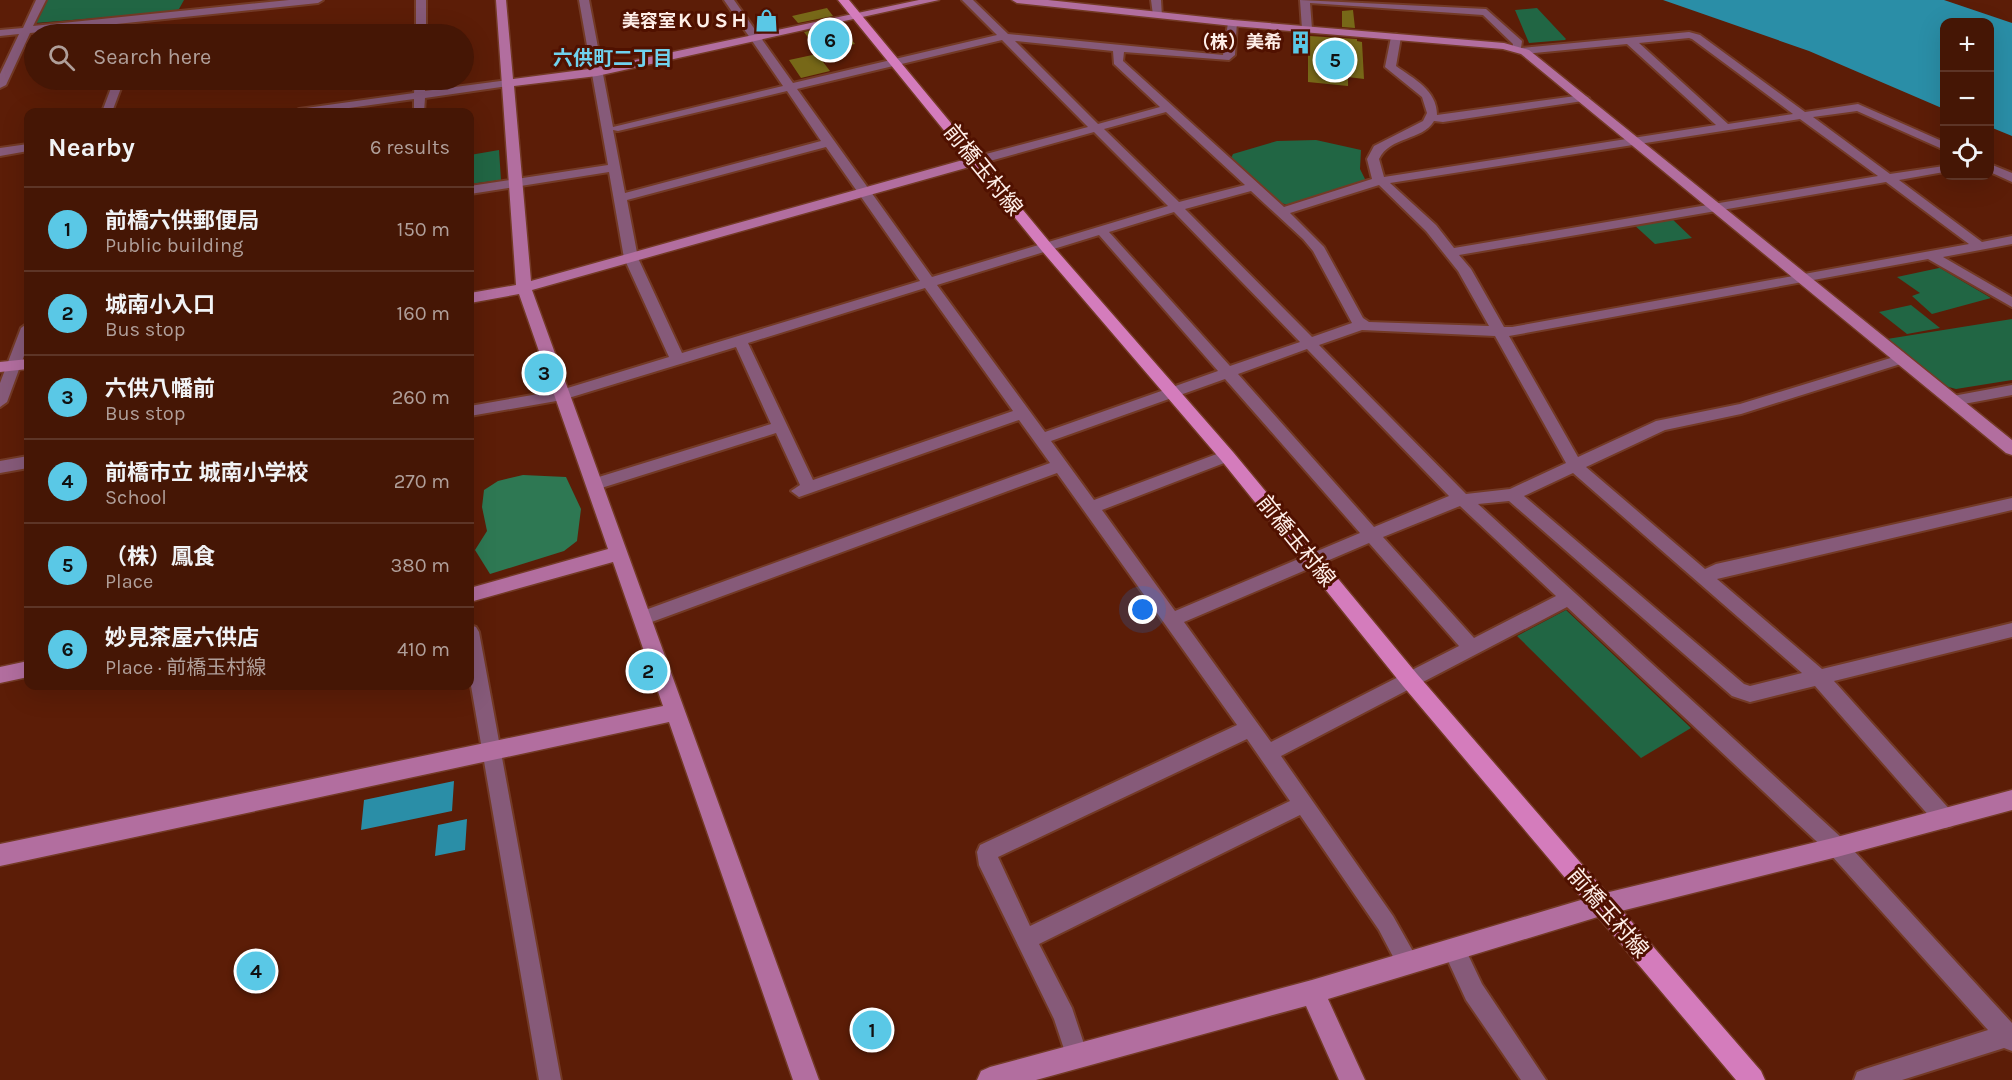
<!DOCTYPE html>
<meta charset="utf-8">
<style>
:root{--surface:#451605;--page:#4f2313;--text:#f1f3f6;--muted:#b09f9a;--line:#5d3527;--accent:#5ac8e6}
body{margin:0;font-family:Karla,"Noto Sans JP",sans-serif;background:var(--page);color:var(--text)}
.controls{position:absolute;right:18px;top:18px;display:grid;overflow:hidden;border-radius:12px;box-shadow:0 6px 24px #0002}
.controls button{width:54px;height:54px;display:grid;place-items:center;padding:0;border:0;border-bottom:2px solid var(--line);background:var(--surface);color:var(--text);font:30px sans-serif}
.you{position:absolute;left:1143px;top:610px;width:21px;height:21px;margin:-15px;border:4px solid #fff;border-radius:50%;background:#1a73e8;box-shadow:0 0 0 9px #1a73e833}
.badge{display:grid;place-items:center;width:39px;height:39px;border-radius:50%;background:var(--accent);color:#111;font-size:20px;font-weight:700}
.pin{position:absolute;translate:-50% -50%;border:3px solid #fff;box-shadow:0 2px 6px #0006}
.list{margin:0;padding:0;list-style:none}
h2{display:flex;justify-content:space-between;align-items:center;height:78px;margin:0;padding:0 24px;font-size:26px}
h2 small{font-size:20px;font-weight:400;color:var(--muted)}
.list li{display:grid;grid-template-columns:39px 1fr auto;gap:18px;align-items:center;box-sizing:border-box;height:84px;padding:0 24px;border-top:2px solid var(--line)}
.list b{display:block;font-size:22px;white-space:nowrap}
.list p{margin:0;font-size:20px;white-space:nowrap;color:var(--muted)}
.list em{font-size:20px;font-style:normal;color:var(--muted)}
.icon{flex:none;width:33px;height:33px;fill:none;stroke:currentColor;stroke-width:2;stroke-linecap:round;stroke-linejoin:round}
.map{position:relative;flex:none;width:2012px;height:1080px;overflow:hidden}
.search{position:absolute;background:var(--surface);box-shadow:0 6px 24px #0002;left:24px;top:24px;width:450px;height:66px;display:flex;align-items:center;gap:15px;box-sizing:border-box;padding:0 21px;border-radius:33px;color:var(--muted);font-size:22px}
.panel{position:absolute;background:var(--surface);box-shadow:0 6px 24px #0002;left:24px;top:108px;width:450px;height:582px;border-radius:12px}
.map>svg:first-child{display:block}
.green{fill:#216644}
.forest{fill:#2e7853}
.water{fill:#2a8ea7}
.building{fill:#776818}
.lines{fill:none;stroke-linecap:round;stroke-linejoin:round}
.street-casing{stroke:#733a26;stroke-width:4}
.secondary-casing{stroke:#733a26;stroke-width:3}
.primary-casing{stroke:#733a26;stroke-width:3}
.street{fill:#865a79;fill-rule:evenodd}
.secondary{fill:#b26e9f;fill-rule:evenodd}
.primary{fill:#d47cbc;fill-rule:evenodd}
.labels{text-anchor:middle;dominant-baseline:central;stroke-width:6;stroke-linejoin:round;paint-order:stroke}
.far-poi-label{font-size:18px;font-weight:bold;fill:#feeee8;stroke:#501100;text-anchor:end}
.far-neighbourhood-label{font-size:20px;font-weight:bold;fill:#70d2ee;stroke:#501100}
.street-label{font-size:22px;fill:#feeee8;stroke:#501100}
</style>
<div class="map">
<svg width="2012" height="1080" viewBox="0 0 2012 1080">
<rect width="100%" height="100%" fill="#5c1d07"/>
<!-- green -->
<path class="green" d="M46 0H184L179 9 172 12 35 23Z
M1537 8 1566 39 1565 40 1529 43 1515 10Z
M1316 140 1361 150 1360 169 1366 181 1288 205 1281 203 1231 158 1233 154 1277 141Z
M499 150 501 180 470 184V155Z
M1669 216 1692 238 1655 244 1632 223Z
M1939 268H1940L1991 298 1932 314 1912 296 1920 293 1897 277Z
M1911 305 1940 328 1907 334 1879 312Z
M2012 319V380L1956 389 1945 386 1887 339Z
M1566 610 1691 728 1641 758 1517 636Z"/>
<!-- forest -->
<path class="forest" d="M523 475 566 477 581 509 577 541 564 551 490 574 475 550 487 531 482 507 484 490 498 481Z"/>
<!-- water -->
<path class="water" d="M1663 0H1944L2012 23V136L1990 127V22H1944V109L1809 51Z
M454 781 452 811 361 830 364 800Z
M467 819 465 850 435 856 438 825Z"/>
<!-- building -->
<path class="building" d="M827 8 833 16 798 23 792 16Z
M1353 10 1355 28 1342 27V11Z
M839 24 855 44 819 52 804 32Z
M1294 35 1357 39V41L1362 42 1364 79 1348 77V86L1308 82V53L1294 52Z
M817 54 830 71 801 78 789 60Z"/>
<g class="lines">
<defs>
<path id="street" d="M36 0H46L33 26 289 0H323L318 3 30 33 6 85 0 88V74L19 34 0 36V30L23 28Z
M416 0H426V34H416Z
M579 0H589L613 127 783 86 724 0H734L793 83 997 35 962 0H973L1008 34 1223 55 1228 23 1237 21 1235 55 1229 60 1124 52 1123 61 1284 207 1372 179 1367 159 1374 146 1423 121 1427 113 1422 97 1385 67 1391 37 1396 34 1401 37 1396 66C1414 79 1437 90 1437 115L1583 95 1589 98 1583 101 1443 122 1434 121C1422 141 1390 136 1379 159L1384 177 1716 125 1627 44 1523 54 1512 50 1513 44 1483 15 1310 3 1312 29 1307 32 1302 29 1300 0 1486 9 1522 41 1521 48 1689 32 1700 35 1805 112 1858 104 1944 142V149L1940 148 1857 111 1813 117 1890 174 1944 166V172L1899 180 1982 242 2012 236V244L1943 257 2012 297V307L1928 259 1509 336 1578 457 1656 421 1740 404 1897 356H1907L1909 359 1907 362 1741 414 1665 430 1586 467 1705 569 1716 564 2012 498V510L1717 579 1822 669 2012 623V637L1834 681 1952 812 1955 819 1952 826 1945 828 1938 826 1815 686 1750 702 1732 696 1509 501 1478 504 1844 840 2012 1023V1051L2004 1048 1902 1080H1854L1857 1072 1865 1069 1988 1030 1830 854 1567 607 1281 756 1393 916 1419 962 1416 970 1408 973 1400 970 1379 930 1300 815 1039 944 1072 1008 1088 1056 1085 1064 1077 1067 1069 1064 1054 1019 979 865 977 852 980 845 1237 725 1057 473 649 623 643 625 637 623 634 618 637 613 1050 463 1019 420 799 497 791 491 800 485 776 433 595 490 589 488 587 484 589 480 771 424 736 347 562 400 470 416V406L561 390 669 357 624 258 609 172 470 194V186L608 165ZM1689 38 1692 39 1793 114 1728 124 1639 43ZM1002 40 1088 127 971 158V164H979L1094 132 1168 206 932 277 797 89ZM1015 41 1113 51 1114 64 1160 107 1098 124ZM787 91 821 141 625 193 613 130 618 131ZM1166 112 1245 185 1179 202 1104 129ZM1800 119 1878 176 1454 248 1436 225 1390 183ZM826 147 920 281 682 353 638 258 627 200ZM1886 182 1969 244 1512 327H1504L1471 269 1459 255ZM1379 185 1426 231 1458 271 1489 326 1369 322 1363 318 1324 247 1290 213ZM1251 191 1303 239 1313 251 1352 323 1312 337 1185 209ZM1174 212 1300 342 1230 366 1109 232ZM1099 235 1218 371 1045 432 937 285ZM925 288 1013 411 813 480 748 343ZM1362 330 1495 336 1566 463 1510 489 1466 494 1319 345ZM1307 349 1449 496 1374 527 1238 374ZM1225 379 1360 533 1175 611 1102 510 1232 460 1235 456 1232 452H1222L1094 500 1051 441ZM1573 473 1802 673 1750 686 1744 684 1524 496ZM1460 506 1556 596 1474 638 1383 537ZM1369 543 1459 646 1271 742 1184 622ZM1247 739 1290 801 1030 926 998 857Z
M1151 0H1161L1162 17 1153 15Z
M114 80H124L112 112H102Z
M415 80H425V91L508 80 514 83 508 86 425 98 424 112H414V99L320 112H293L299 109 414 93Z
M28 144V151L0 156V148Z
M1990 164 2012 173V182L1990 172Z
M28 323V345L7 402 0 407V383L21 328Z
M2012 385V395L1953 406 1946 401 1953 396Z
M28 456V468L0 473V461Z
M470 625 476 627 479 632 561 1080H539L470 680Z
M1454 939 1462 942 1482 984 1546 1080H1521L1466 1000 1443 950 1446 942Z"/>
<path id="secondary" d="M496 0H506L513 79 597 68 919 0H939L597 76 514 86 531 281 970 158H980L982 161 980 164 532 290 819 1080H793L669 722 0 866V844L663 706 613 562 470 602V588L608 549 519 294 470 303V293L516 285Z
M1012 0H1048L1233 20 1504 43 1529 50 2012 440V455L2006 453 1521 54 1503 49 1233 26 1017 3Z
M28 359V369L0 372V362Z
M28 661V677L0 683V667Z
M2012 790V810L1837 857 1601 916 1328 999 1365 1080H1339L1306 1006 1036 1080H977L981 1071 990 1067 1312 980 1601 894 1837 837Z"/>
<path id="primary" d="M838 0H849L1052 245 1233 452 1417 674 1761 1071 1765 1080H1736L1403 686 1221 460 1042 251Z"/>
</defs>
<!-- street casing -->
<use href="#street" class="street-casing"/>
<!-- secondary casing -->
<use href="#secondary" class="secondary-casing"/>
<!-- primary casing -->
<use href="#primary" class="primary-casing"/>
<!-- street -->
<use href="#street" class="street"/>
<!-- secondary -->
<use href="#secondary" class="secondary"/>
<!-- primary -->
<use href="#primary" class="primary"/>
</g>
<!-- icons -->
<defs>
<symbol id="shop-bare" viewBox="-9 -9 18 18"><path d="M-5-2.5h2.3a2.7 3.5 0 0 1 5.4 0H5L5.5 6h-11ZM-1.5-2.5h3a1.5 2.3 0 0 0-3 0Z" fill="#5ac8e6" stroke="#501100" stroke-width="2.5" paint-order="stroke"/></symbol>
<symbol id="building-bare" viewBox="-9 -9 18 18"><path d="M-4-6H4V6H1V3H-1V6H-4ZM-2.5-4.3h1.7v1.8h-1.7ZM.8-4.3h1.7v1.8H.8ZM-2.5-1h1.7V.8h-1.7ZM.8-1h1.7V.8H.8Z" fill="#5ac8e6" stroke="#501100" stroke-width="2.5" paint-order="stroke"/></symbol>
</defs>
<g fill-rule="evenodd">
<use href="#shop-bare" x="750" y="4" width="33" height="33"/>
<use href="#building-bare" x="1284" y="26" width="33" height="33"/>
</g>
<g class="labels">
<!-- far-poi labels -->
<g class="far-poi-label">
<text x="748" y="21">美容室ＫＵＳＨ</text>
<text x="1282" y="42">（株）美希</text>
</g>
<!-- far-neighbourhood labels -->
<g class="far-neighbourhood-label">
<text x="613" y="58">六供町二丁目</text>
</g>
<!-- street labels -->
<g class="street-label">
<text transform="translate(983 170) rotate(51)">前橋玉村線</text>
<text transform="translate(1296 541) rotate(51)">前橋玉村線</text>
<text transform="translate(1608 913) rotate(49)">前橋玉村線</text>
</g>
</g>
</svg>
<div class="controls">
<button>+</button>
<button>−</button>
<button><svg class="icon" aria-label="locate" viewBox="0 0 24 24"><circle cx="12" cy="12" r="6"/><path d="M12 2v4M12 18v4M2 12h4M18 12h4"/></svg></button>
</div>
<div class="you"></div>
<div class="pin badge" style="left:872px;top:1030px">1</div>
<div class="pin badge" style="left:648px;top:671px">2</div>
<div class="pin badge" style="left:544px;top:373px">3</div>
<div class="pin badge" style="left:256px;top:971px">4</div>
<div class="pin badge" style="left:1335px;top:60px">5</div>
<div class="pin badge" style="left:830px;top:40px">6</div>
<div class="search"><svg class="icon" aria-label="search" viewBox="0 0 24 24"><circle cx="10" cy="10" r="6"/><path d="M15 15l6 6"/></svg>Search here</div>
<section class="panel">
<h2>Nearby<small>6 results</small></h2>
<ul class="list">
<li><span class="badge">1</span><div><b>前橋六供郵便局</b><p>Public building</p></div><em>150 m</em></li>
<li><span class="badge">2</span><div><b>城南小入口</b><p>Bus stop</p></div><em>160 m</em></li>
<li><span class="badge">3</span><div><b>六供八幡前</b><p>Bus stop</p></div><em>260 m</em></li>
<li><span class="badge">4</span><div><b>前橋市立 城南小学校</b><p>School</p></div><em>270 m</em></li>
<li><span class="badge">5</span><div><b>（株）鳳食</b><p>Place</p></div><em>380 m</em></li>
<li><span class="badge">6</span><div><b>妙見茶屋六供店</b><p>Place · 前橋玉村線</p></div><em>410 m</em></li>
</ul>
</section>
</div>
